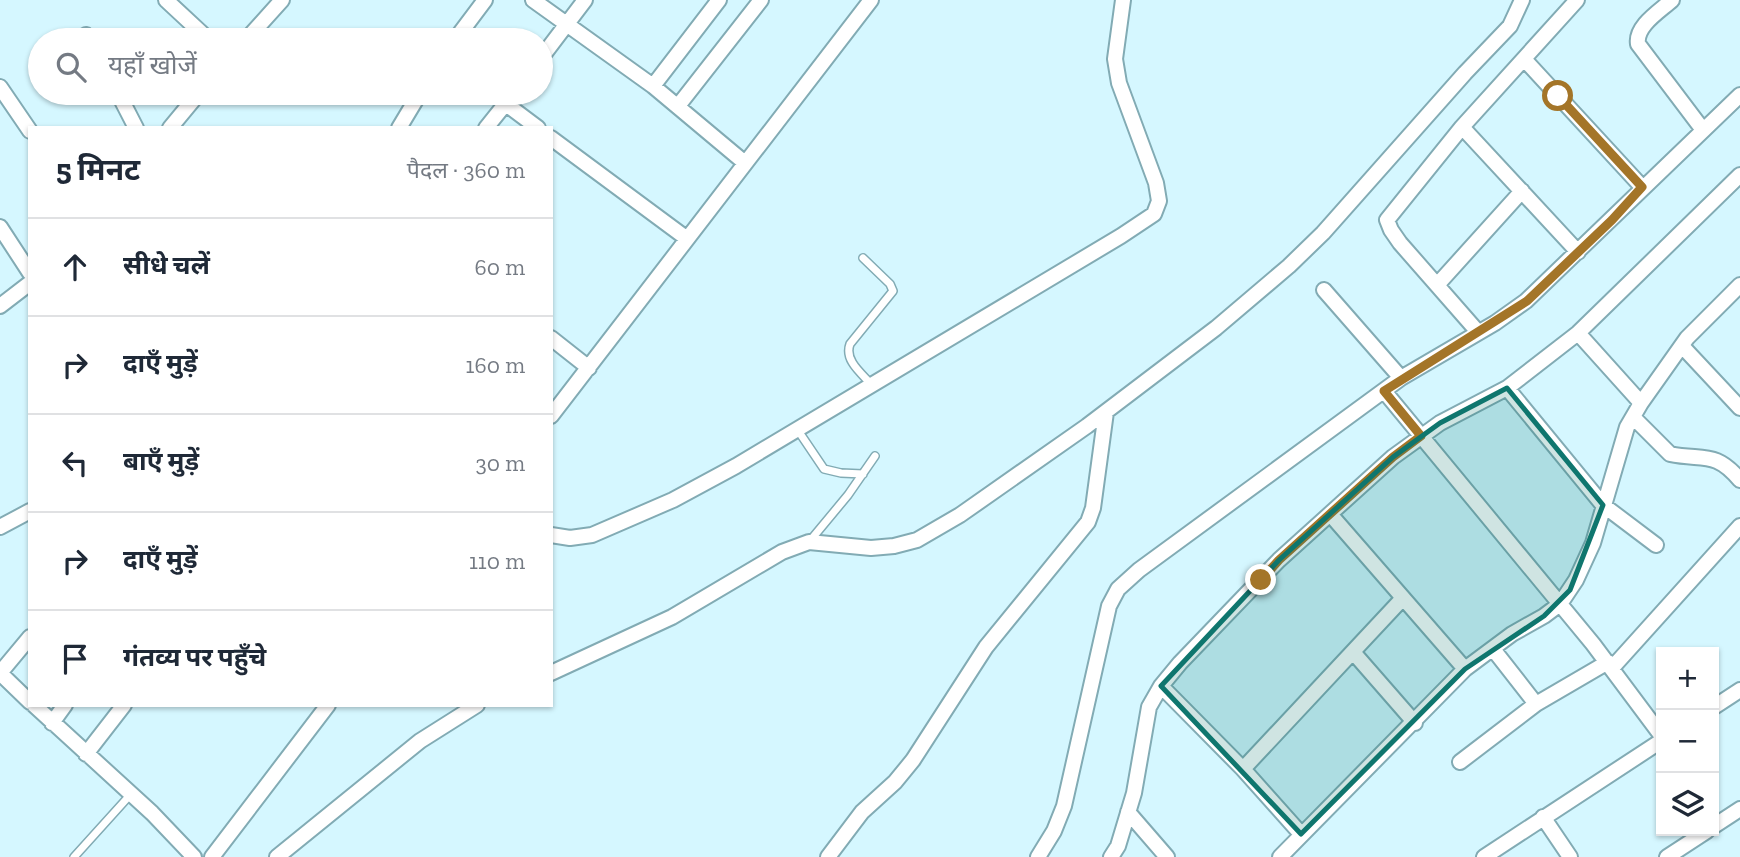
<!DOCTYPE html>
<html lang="hi">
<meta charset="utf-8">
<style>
:root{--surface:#fff;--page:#f2f2f3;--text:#1f2937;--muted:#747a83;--line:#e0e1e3}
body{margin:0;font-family:"Zilla Slab","Noto Sans Devanagari",serif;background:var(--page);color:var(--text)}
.controls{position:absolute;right:21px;bottom:21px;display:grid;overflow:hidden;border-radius:0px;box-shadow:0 2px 5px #0004}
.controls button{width:63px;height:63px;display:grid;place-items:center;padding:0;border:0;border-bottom:2px solid var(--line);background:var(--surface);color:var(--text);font:35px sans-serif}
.stop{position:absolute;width:21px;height:21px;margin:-16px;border:5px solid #a47528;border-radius:50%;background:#fff}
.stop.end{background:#a47528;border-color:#fff;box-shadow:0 2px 7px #0008}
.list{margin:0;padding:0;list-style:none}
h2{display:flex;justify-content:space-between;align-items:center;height:91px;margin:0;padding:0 28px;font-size:30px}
h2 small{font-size:23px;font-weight:400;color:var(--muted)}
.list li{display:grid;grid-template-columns:46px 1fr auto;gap:21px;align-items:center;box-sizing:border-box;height:98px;padding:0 28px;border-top:2px solid var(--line)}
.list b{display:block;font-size:26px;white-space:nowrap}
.list em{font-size:23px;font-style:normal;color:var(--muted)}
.icon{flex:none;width:38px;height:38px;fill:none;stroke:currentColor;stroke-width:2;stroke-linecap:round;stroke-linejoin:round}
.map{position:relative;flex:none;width:1740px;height:857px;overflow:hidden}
.search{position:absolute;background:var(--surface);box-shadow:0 2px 5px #0004;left:28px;top:28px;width:525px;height:77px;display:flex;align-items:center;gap:18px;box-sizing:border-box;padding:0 24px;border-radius:38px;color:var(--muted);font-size:26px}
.panel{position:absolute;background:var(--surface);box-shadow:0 2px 5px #0004;left:28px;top:126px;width:525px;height:581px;border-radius:0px}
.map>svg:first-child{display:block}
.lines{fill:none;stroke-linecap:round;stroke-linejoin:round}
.service-casing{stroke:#82abb4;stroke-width:10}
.minor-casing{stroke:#82abb4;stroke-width:18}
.service{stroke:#fff;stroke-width:7}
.minor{stroke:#fff;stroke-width:14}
.route{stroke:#a47528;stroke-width:9}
.marked{fill:#0f766e;fill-opacity:0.2;stroke:#0f766e;stroke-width:5;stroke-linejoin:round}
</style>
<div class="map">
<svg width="1740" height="857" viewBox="0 0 1740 857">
<rect width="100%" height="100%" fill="#d5f7ff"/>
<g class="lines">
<defs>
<path id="service" d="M863 258 890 284 893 291 850 344C844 360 861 373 871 384
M797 429 824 469 841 473 863 474
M809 542 848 495 875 456
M74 857 131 794"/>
<path id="minor" d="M166 0 209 40
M533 0 653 86 745 163
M1672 0C1660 11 1635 26 1638 44L1703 130
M86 35 90 40
M246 40 282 0
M455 40 485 0
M541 58 585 0
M1524 59 1642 187
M653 86 719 0
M0 87 30 131
M118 93 136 128
M506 104 538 128
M678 106 761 0
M1462 127 1578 252
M170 128 199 93
M399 128 420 93
M486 128 514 93
M551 138 686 238
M0 227 30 273
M1438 284 1522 191
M1324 290 1401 378
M0 306 30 283
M1478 332 1400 243 1391 230 1387 220 1462 127 1577 0
M1578 333 1641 403
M551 338 589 368
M1682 346 1740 408
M1507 388 1603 505 1656 545
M1384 391 1593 644 1661 735
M551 416 871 0
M1633 417 1670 454C1703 461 1715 450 1740 480
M1330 514 1465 669
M0 527 30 511
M551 535 570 538 592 535 673 500 736 466 1121 236 1154 214 1159 201 1156 183 1119 83 1115 59 1123 0
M30 637 0 673 30 702
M1493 649 1536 704
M1353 652 1415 723
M1612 668 1740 526
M551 673 672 617 782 552 809 542 871 548 894 546 917 540 960 515 1087 426 1216 328 1289 266 1323 233 1465 73 1510 26 1522 0
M1161 686 1243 769 1301 834
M34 705 152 813 194 857
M1714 707 1740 690
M52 723 65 705
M86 754 124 705
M1460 762 1536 704 1608 662
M1243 769 1403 598
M1128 812 1167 857
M1543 817 1570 857
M1714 826 1740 809
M212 857 328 705
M277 857 420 741 477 705
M828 857 862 812 895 782 913 760 986 647 1088 522 1093 508 1106 412
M1038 857 1054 831 1064 806 1109 606 1118 589 1139 570 1401 378 1495 323 1526 301 1740 95
M1111 857 1118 846 1134 793 1149 707 1161 686 1180 663 1279 560 1393 457 1440 423 1507 388 1578 333 1740 175
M1280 857 1465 669 1512 634 1544 616 1560 604 1576 580 1593 543 1627 427 1641 403 1687 338 1740 285
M1484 857 1661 741
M1667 857 1707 831"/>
</defs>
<!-- service casing -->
<use href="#service" class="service-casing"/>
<!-- minor casing -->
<use href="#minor" class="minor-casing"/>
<!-- service -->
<use href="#service" class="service"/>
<!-- minor -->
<use href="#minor" class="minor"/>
</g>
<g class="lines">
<!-- route -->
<path class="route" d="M1261 580 1279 560 1393 457 1421 436 1384 391 1527 301 1612 220 1642 187 1558 96"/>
</g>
<!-- marked area -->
<path class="marked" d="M1507 388 1603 505 1570 590 1544 616 1465 669 1301 834 1161 686 1279 560 1393 457 1440 423Z"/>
</svg>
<div class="controls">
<button>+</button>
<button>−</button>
<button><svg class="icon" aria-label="layers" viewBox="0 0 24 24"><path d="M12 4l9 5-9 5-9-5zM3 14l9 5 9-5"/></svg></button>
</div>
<div class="stop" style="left:1558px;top:96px"></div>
<div class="stop end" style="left:1261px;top:580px"></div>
<div class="search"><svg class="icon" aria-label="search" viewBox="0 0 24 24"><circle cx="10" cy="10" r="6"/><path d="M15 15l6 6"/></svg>यहाँ खोजें</div>
<section class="panel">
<h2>5 मिनट<small>पैदल · 360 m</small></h2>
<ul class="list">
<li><svg class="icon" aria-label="ahead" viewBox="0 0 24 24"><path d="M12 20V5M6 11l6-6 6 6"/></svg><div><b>सीधे चलें</b></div><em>60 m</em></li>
<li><svg class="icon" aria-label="right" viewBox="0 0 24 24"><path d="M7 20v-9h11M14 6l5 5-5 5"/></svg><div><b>दाएँ मुड़ें</b></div><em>160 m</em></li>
<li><svg class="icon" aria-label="left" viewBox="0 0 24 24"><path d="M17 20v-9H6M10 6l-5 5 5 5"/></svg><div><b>बाएँ मुड़ें</b></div><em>30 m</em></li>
<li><svg class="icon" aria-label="right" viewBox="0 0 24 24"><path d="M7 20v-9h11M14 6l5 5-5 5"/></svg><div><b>दाएँ मुड़ें</b></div><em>110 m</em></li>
<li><svg class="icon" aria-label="arrive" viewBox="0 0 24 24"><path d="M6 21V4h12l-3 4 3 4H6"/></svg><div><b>गंतव्य पर पहुँचे</b></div></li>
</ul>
</section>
</div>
